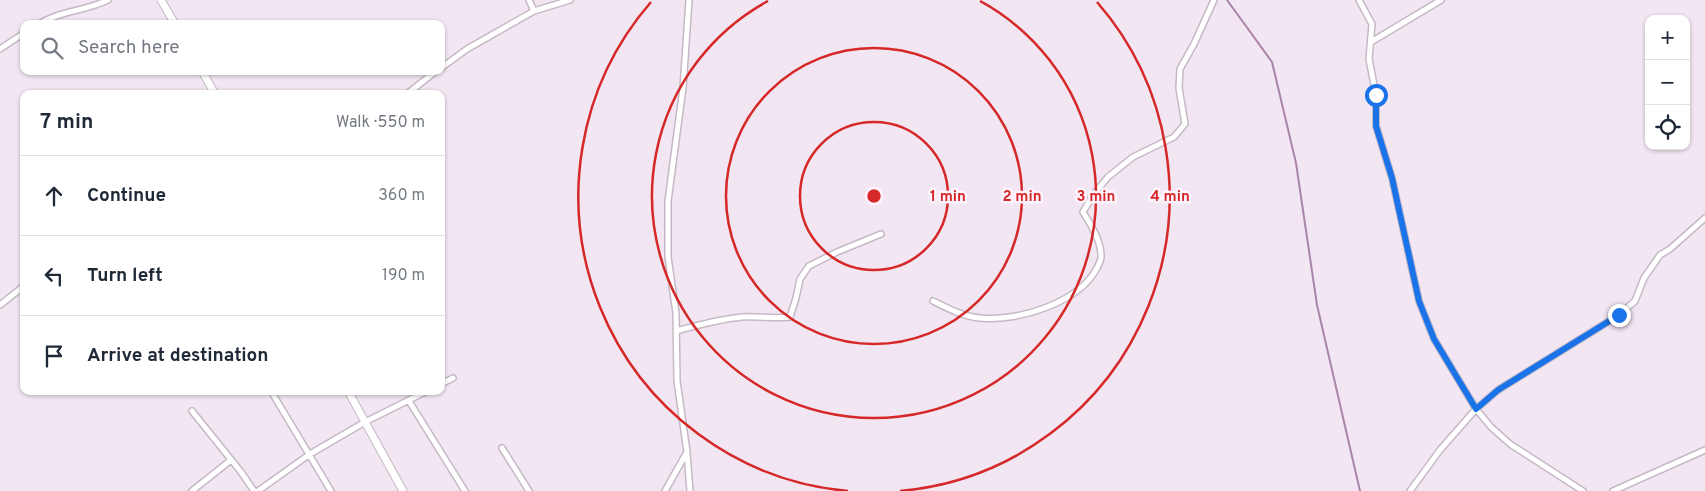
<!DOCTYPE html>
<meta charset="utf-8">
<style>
:root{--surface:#fff;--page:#f2f2f3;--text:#1f2937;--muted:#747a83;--line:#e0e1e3}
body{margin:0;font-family:Overpass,sans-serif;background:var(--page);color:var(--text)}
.controls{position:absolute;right:15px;top:15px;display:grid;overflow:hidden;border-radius:10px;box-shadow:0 1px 4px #0004}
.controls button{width:45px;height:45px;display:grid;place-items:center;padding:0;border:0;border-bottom:1px solid var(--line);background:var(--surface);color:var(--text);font:25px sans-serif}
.stop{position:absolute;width:15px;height:15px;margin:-11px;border:4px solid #1a73e8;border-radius:50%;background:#fff}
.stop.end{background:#1a73e8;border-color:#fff;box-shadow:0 1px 5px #0008}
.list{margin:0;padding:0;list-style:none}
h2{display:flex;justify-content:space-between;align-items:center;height:65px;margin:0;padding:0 20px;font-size:21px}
h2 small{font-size:16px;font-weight:400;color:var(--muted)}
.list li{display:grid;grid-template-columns:32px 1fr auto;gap:15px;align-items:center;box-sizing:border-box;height:80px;padding:0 20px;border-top:1px solid var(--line)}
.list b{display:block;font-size:19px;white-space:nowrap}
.list em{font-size:16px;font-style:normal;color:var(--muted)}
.icon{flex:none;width:28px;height:28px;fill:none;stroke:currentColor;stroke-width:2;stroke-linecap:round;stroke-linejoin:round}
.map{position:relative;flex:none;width:1705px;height:491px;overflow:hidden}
.search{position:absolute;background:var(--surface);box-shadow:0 1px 4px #0004;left:20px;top:20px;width:425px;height:55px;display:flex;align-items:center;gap:12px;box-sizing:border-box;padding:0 18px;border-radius:10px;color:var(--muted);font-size:19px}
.panel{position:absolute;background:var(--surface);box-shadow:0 1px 4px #0004;left:20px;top:90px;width:425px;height:305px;border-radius:10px}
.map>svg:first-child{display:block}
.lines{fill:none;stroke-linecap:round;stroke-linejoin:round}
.stream{stroke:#ab84a9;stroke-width:2}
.street-casing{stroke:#c4b9c4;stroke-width:8}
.secondary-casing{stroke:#c4b9c4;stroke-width:9}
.street{stroke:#fff;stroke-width:5}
.secondary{stroke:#fff;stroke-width:7}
.route{stroke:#1a73e8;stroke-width:6}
.ring{fill:none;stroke:#d62828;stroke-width:2.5}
.centre{fill:#d62828;stroke:#fff3fe;stroke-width:2.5}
.ring-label{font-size:15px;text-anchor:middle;font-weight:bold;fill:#d62828;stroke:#fff3fe;stroke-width:5;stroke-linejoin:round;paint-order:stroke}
</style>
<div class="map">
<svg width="1705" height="491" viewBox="0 0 1705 491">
<rect width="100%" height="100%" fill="#f1e6f1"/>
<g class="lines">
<!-- stream -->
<path class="stream" d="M1227 0 1272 62 1296 163 1317 305 1360 491"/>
<defs>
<path id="street" d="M529 0 534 11
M1359 0 1372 24 1369 59 1376 95V126L1392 178 1419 301 1434 339 1476 409 1491 427 1510 444 1583 491
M39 24C59 11 86 11 108 0
M1371 42 1441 0
M0 49 24 33
M441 68 467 49 534 11 570 0
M407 94 436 71
M933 301C947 308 964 317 980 318 1017 322 1079 303 1097 268 1098 265 1101 261 1101 258 1102 242 1091 225 1083 212L1093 195 1108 177 1133 157 1174 137 1185 124 1179 88 1180 69 1194 44 1214 0
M0 305 24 286
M676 331C698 325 720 319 742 317 758 316 774 319 790 317L796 298 800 279 809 266 837 252 881 234
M441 384 453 378
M271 391 331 491
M409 401 465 491
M192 411 241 472 254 491
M502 448 529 491
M687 453 690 491
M192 491 231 460
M258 491 310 454 365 422 427 391
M665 491 687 452 677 381 676 313 668 257V201L683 88 689 0
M1410 491 1440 450 1476 409 1498 390 1619 315 1635 301 1644 278 1660 255 1670 249 1705 218
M1613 491 1705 450"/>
<path id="secondary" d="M161 0 175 24
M202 71 215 94
M348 391 403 491"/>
</defs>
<!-- street casing -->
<use href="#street" class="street-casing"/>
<!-- secondary casing -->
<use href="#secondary" class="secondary-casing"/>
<!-- street -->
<use href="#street" class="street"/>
<!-- secondary -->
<use href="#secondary" class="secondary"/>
</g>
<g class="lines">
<!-- route -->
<path class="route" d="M1376 95V126L1392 178 1419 301 1434 339 1476 409 1498 390 1619 315"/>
</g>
<!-- distance rings -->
<g class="ring">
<circle cx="874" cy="196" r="74"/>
<circle cx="874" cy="196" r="148"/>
<path d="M980 1A222 222 0 1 1 768 1"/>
<path d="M848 491A296 296 0 0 1 651 2M1097 2A296 296 0 0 1 900 491"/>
</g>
<circle cx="874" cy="196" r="8" class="centre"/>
<g class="ring-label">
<text x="948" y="201">1 min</text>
<text x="1022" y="201">2 min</text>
<text x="1096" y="201">3 min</text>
<text x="1170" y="201">4 min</text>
</g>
</svg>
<div class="controls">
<button>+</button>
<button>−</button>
<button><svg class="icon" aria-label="locate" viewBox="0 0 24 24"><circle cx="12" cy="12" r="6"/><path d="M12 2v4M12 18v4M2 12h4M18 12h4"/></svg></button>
</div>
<div class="stop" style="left:1376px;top:95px"></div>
<div class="stop end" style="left:1619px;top:315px"></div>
<div class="search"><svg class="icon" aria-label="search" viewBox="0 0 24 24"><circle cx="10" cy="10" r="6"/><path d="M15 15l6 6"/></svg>Search here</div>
<section class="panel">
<h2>7 min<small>Walk · 550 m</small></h2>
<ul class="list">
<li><svg class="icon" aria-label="ahead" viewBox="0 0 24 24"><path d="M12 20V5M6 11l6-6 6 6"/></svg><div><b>Continue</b></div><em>360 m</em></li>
<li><svg class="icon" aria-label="left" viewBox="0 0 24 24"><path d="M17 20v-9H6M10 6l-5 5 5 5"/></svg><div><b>Turn left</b></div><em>190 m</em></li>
<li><svg class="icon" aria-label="arrive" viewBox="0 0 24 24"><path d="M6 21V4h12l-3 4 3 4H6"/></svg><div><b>Arrive at destination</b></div></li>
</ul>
</section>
</div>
